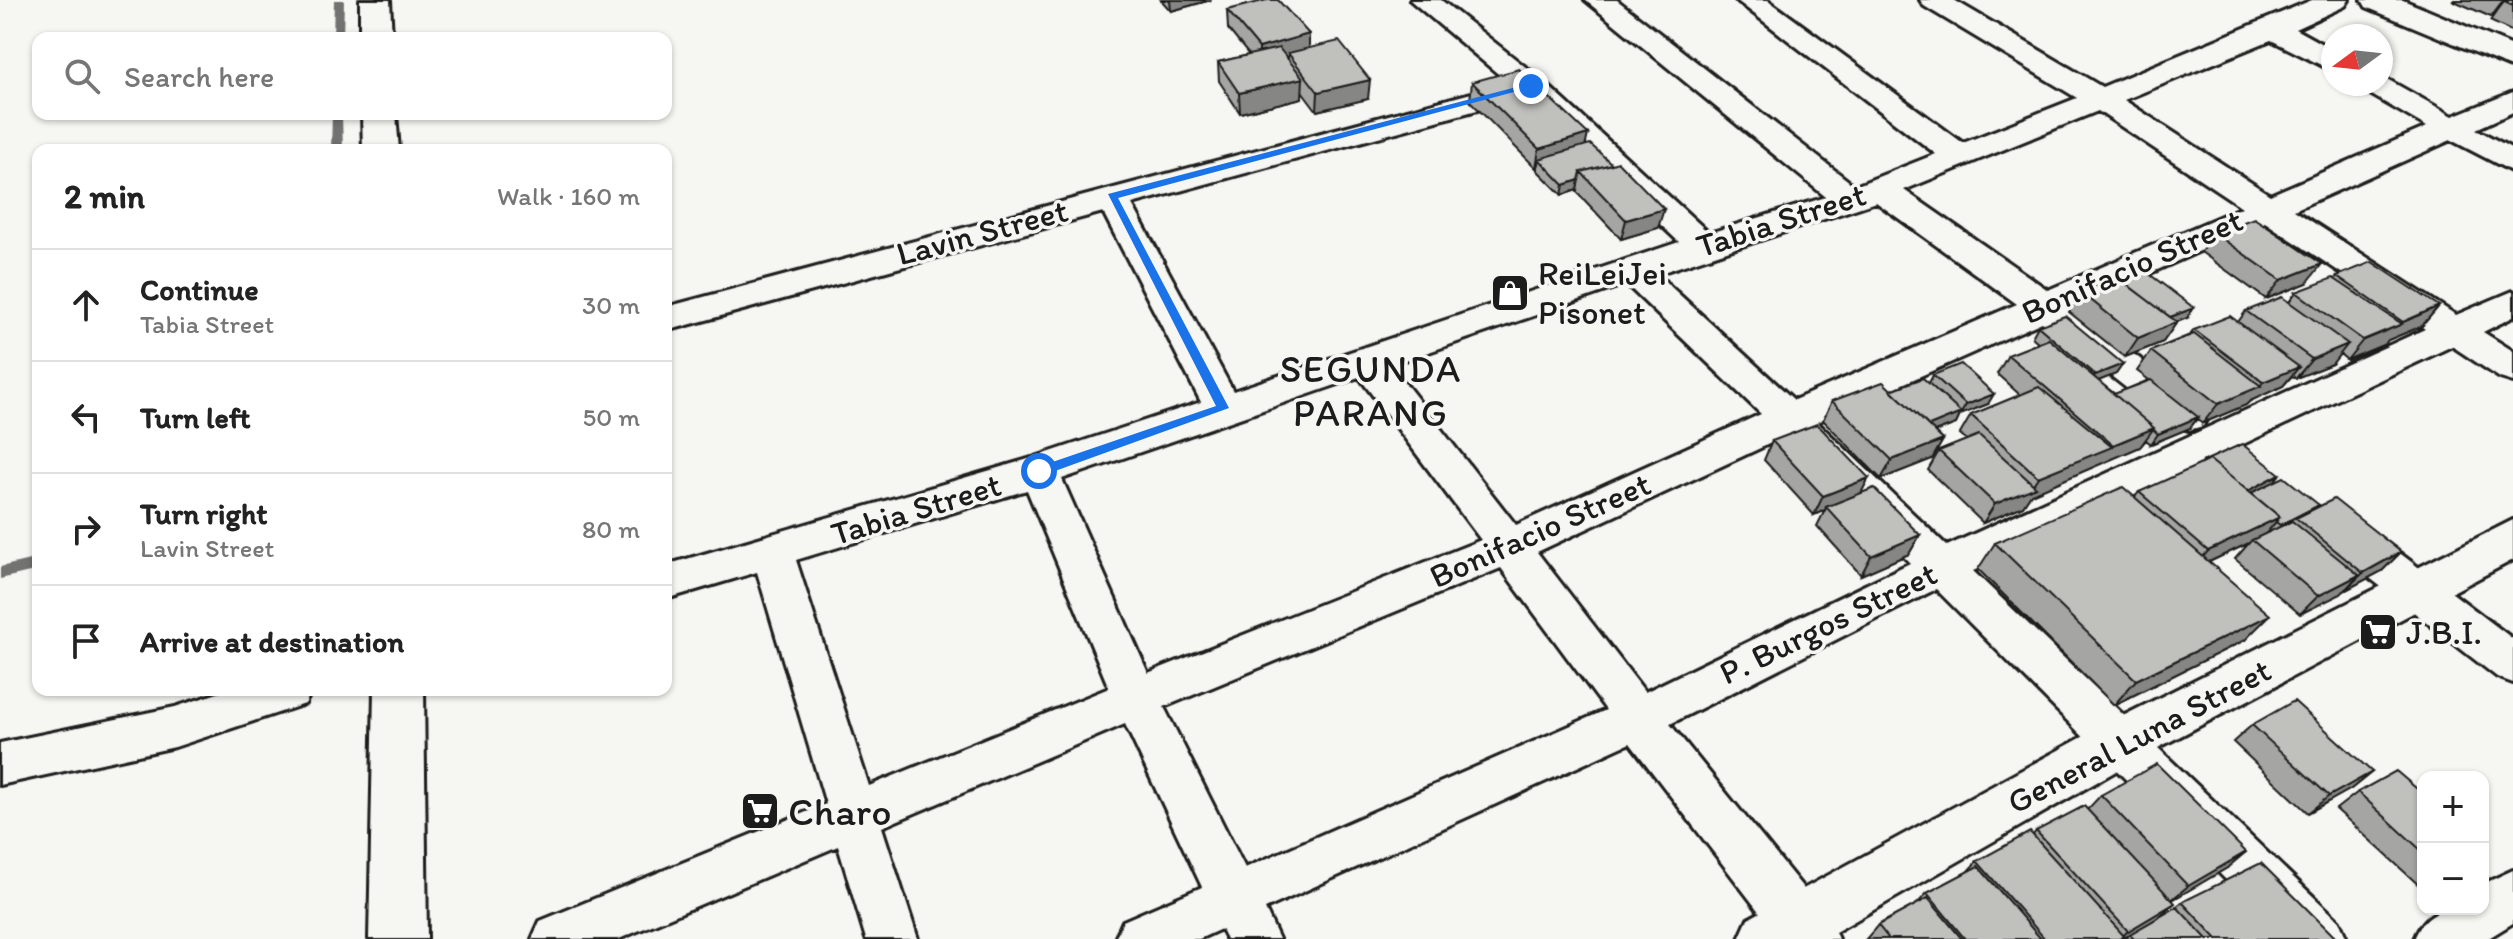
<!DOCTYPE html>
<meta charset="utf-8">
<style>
:root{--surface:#fff;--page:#f6f6f6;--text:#222;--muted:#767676;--line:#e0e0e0}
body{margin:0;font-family:Itim,sans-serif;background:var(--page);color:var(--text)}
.controls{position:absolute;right:24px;bottom:24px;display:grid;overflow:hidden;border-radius:16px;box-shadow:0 2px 6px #0004}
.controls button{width:72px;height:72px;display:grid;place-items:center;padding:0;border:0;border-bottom:2px solid var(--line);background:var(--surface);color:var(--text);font:40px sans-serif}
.compass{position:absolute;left:2321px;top:24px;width:72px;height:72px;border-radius:50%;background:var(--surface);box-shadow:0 2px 6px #0004;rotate:255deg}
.stop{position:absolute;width:24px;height:24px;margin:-18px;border:6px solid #1a73e8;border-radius:50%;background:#fff}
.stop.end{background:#1a73e8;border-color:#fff;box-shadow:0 2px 8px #0008}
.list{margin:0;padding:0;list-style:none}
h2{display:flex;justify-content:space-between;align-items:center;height:104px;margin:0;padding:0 32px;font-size:34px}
h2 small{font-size:26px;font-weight:400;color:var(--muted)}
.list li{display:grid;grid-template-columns:52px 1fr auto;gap:24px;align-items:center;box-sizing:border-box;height:112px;padding:0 32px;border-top:2px solid var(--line)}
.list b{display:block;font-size:30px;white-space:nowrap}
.list p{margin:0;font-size:26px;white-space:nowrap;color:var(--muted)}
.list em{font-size:26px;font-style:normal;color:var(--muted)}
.icon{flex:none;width:44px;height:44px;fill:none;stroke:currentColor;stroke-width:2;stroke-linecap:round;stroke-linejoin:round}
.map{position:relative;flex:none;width:2513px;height:939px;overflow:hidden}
.search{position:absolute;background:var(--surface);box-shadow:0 2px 6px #0004;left:32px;top:32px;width:640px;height:88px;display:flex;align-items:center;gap:20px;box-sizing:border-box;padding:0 28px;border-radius:16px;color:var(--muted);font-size:30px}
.panel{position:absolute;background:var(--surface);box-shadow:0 2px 6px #0004;left:32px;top:144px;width:640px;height:552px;border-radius:16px}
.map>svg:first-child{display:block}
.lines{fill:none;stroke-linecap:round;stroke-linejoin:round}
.stream{fill:#727271;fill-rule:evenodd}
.street-casing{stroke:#1c1c1c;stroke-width:6}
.secondary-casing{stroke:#1c1c1c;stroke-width:6}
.primary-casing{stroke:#1c1c1c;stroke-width:6}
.street{fill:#f6f6f2;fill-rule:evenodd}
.secondary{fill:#f6f6f2;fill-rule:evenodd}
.primary{fill:#f6f6f2;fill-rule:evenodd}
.wall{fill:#a5a5a3;stroke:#1c1c1c;stroke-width:2}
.shaded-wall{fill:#868684;stroke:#1c1c1c;stroke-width:2}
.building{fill:#c0c0bd;stroke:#1c1c1c;stroke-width:2}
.route{fill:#1a73e8}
.labels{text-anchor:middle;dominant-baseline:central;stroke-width:7;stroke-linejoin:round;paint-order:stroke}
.street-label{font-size:34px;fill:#1c1c1c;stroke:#f6f6f2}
.poi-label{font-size:34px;fill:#1c1c1c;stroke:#f6f6f2;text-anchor:start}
.quarter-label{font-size:38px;letter-spacing:2px;fill:#1c1c1c;stroke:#f6f6f2}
.near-poi-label{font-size:40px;fill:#1c1c1c;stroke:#f6f6f2;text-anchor:start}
</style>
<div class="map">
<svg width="2513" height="939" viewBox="0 0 2513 939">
<rect width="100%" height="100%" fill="#f6f6f2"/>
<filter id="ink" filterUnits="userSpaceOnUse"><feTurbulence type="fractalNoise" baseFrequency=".0125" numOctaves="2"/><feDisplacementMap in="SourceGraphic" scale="16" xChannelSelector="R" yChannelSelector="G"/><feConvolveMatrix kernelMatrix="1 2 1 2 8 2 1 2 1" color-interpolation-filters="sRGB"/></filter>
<g filter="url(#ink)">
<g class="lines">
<!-- stream -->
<path class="stream" d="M334 0H344L343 38H333Z
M332 114H342L343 150H331Z
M38 558V570L0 579V567Z"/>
<defs>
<path id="street" d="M1410 0H1441L1542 80 1709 233 1826 197 1585 0H1617L1855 186 1936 154 1736 0H1768L1963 143 2077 98 1924 6 1920 0H1954L2102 87 2312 0H2349L2345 6 2295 29 2333 50V71L2271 40 2124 100 2270 195 2427 127 2363 90 2359 84H2381V77L2385 78 2453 116 2513 92V112L2476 129 2513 149V172L2451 140 2294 210 2456 315 2513 291V317L2483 332 2513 351V382L2500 378 2452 346 1973 571 2339 921 2347 939H2285L1936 589 1670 724 1830 921 1838 939H1780L1630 743 1265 909 1279 939H1226L1221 929 1199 939H1115L1123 921 1202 887 1125 724 882 827 918 939H866L838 846 619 939H532L540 921 826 804 757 572 666 599V565L1032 458 1201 402 1103 212 666 331V307L1509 83ZM1525 97 1679 242 1233 391 1132 204ZM2098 111 2242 207 2048 290 1904 190ZM1876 202 2017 304 1794 400 1657 274ZM2265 222 2425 329 1947 546 1817 422 2042 322 2175 426 2189 430 2203 426 2208 416 2203 406 2072 308ZM1626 284 1761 414 1516 525 1391 365ZM1359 377 1481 540 1148 673 1062 479ZM1784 437 1910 563 1645 692 1537 552ZM1027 490 1109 688 869 786 796 560ZM1501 568 1606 710 1245 868 1164 707Z
M2345 519 2360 523 2513 639V683L2497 677 2330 547 2324 535 2330 523Z
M227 690H312L305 704 175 747 0 785V743L175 707Z
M2513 870V923L2487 939H2414C2429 904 2449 909 2483 909V884Z"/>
<path id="secondary" d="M360 0H390L392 38H360Z
M362 114H396L399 150H363Z
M2513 520V560L2137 759 1823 939H1739L1748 919 2101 727Z
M374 690H424L427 939H369Z"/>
<path id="primary" d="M2362 0H2403L2513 46V68L2366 7Z"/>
</defs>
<!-- street casing -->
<use href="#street" class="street-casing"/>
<!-- secondary casing -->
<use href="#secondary" class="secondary-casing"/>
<!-- primary casing -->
<use href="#primary" class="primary-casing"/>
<!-- street -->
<use href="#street" class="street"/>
<!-- secondary -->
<use href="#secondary" class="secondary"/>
<!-- primary -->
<use href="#primary" class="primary"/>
</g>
<!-- wall -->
<path class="wall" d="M1161 0H1211L1171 11Z
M2452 0H2513V32L2490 21 2494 15 2491 17Z
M1227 10 1309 34V48L1368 99 1317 111 1302 91V98L1240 113 1219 81 1218 62 1249 55 1228 29Z
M1472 82 1586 145 1658 228 1621 239 1577 192V190L1562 195 1537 170V168H1536L1470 101Z
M2214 233 2307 283 2266 299 2201 252Z
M2337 276 2439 306 2422 326 2388 340 2385 344 2347 360 2340 354 2332 364 2296 378 2292 376 2283 386 2250 401 2246 405 2203 423 2197 419 2190 428 2151 444 2146 440 2140 447 2031 494 2023 506 1983 523 1928 470 1939 451 1967 440 1960 434 1971 415 2020 395 1997 374 2008 355 2039 343 2032 337 2038 326 2123 364 2116 374 2098 381 2115 394 2149 380 2137 371 2151 351 2190 335 2194 330 2238 322 2246 311 2289 302 2296 292 2335 279Z
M2081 292 2187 318 2177 322 2163 342 2125 357 2069 312Z
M1933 375 1988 404 1960 415 1956 424 1935 432 1943 440 1932 459 1881 479 1823 420 1832 401 1929 383Z
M1772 441 1861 493 1920 535 1909 554 1861 575 1817 526 1825 510 1814 515 1764 460Z
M2280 474 2273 482 2319 505 2316 508 2401 552 2382 571 2300 614 2235 559 2249 543 2209 562 2245 640 2114 705 1978 569 1995 543 2135 497 2139 492Z
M2252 725 2372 772 2351 789 2308 813 2233 742Z
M2358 792 2423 794V889L2336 809Z
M2101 795 2227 868 2172 900 2156 919 2122 939H1866L1878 925 1917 904 1927 893 1967 872 1977 861 2033 835 2036 831 2087 810Z
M2182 902 2337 939H2125L2130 934 2173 909Z"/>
<!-- shaded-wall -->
<path class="shaded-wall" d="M1170 0H1211L1171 11Z
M2504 0H2513L2504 2 2494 15 2491 17Z
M1309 34V53H1288V59L1259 67V48Z
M1303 78 1302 98 1240 113 1239 93Z
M1370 80 1368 99 1317 111 1318 92Z
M1588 134 1584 153 1539 159 1537 168H1536L1539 149Z
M1579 180 1577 190 1562 195 1564 185Z
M1664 209 1658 228 1621 239 1626 220Z
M2322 264 2307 283 2266 299 2281 280Z
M2439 306 2422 326 2388 340 2385 344 2347 360 2363 340 2400 325 2403 322Z
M2194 308 2187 318 2155 331 2162 320Z
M2177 322 2163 342 2125 357 2138 338Z
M2348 344 2332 364 2296 378 2312 359Z
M2123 364 2116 374 2088 385 2095 375Z
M2299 367 2283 386 2250 401 2246 405 2203 423 2218 404 2260 386 2263 382Z
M1994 394 1988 404 1960 415 1966 405Z
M1961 413 1956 424 1918 438 1924 428Z
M2198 417 2190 428 2151 444 2158 434Z
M2154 428 2140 447 2031 494 2023 506 1983 523 1995 504 2030 489 2038 477Z
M1943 440 1932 459 1881 479 1892 460Z
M2280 474 2272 484 2242 499 2241 494Z
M1869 478 1859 497 1826 507 1825 510 1814 515 1823 496Z
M2280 517 2264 536 2252 540 2249 543 2192 570 2208 551Z
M1920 535 1909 554 1861 575 1871 556Z
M2401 552 2382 571 2344 591 2363 573Z
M2359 575 2341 594 2300 614 2318 596Z
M2270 615 2245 640 2114 705 2136 680Z
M2372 772 2351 789 2308 813 2329 796Z
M2246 852 2227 868 2169 902 2188 886Z
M2175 903 2156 919 2122 939H2119L2128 931Z"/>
<!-- building -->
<path class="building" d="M1267 0H1278L1309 34 1259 48 1227 10Z
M2510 0H2513V6L2504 2Z
M1339 41 1370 80 1318 92 1288 53Z
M1279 48 1303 78 1239 93 1218 62Z
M1519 69 1588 134 1539 149 1472 82Z
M1590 144 1612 164 1581 172 1579 180 1564 185 1539 159Z
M1618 162 1664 209 1626 220 1581 172Z
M2254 218 2322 264 2281 280 2214 233Z
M2372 262 2439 306 2403 322 2337 276Z
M2144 270 2194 308 2170 317 2120 279Z
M2118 278 2177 322 2138 338 2081 292Z
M2333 278 2402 324 2363 340 2296 292Z
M2282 297 2348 344 2312 359 2246 311Z
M2065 316 2123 364 2095 375 2038 326Z
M2230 316 2299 367 2263 382 2194 330Z
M2194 334 2261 386 2218 404 2151 351Z
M2049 339 2154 428 2113 445 2008 355Z
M1961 364 1994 394 1966 405 1933 375Z
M1923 378 1961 413 1929 426 1891 390Z
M2151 380 2198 417 2158 434 2153 429 2154 428 2114 394Z
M1883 382 1943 440 1892 460 1832 401Z
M2039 387 2112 447 2038 477 1971 415Z
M1817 424 1869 478 1823 496 1772 441Z
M1979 435 2036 487 1995 504 1939 451Z
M2242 444 2280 474 2248 491 2210 460 2202 462Z
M2210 460 2280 517 2208 551 2139 492Z
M2284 477 2319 505 2280 525 2276 522 2280 517 2251 493Z
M2123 487 2270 615 2136 680 1995 543Z
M1874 488 1920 535 1871 556 1826 507Z
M2334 499 2401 552 2363 573 2296 518Z
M2292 521 2359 575 2318 596 2252 540Z
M2294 701 2372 772 2329 796 2252 725Z
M2157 764 2246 852 2188 886 2101 795Z
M2396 771 2423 794V852L2358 792Z
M2084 806 2175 903 2128 931 2036 831Z
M2030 832 2124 936 2119 939H2045L1977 861Z
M2261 863 2337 939H2217L2182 902Z
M1978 866 2041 939H1965L1927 893Z
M1928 898 1962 939H1889L1878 925Z
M2177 907 2207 939H2134L2130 934Z"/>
</g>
<!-- route -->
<path class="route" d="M1528 84 1536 86 1118 198 1229 408 1044 475H1035V468L1216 406 1108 194Z"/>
<!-- icons -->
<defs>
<symbol id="shop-square" viewBox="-11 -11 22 22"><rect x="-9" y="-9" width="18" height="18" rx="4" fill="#1c1c1c" stroke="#f6f6f2"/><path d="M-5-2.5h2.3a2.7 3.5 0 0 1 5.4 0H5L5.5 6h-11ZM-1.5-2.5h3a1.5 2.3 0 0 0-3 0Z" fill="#fff"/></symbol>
<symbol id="supermarket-square" viewBox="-11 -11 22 22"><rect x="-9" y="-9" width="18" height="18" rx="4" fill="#1c1c1c" stroke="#f6f6f2"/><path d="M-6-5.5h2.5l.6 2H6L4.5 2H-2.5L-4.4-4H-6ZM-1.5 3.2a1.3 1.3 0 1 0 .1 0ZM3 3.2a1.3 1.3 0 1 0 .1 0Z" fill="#fff"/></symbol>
</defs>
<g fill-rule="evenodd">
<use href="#shop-square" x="1488" y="271" width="44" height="44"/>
<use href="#supermarket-square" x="2356" y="610" width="44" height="44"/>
<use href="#supermarket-square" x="738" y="789" width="44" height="44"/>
</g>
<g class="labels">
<!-- street labels -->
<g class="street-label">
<text transform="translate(1781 220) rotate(-18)">Tabia Street</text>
<text transform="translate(982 232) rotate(-15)">Lavin Street</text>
<text transform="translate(2132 266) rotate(-24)">Bonifacio Street</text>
<text transform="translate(916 509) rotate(-17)">Tabia Street</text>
<text transform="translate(1540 530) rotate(-24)">Bonifacio Street</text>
<text transform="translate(1828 623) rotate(-26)">P. Burgos Street</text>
<text transform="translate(2139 736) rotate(-28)">General Luna Street</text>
</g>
<!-- poi labels -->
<g class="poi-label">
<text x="1538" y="273">ReiLeiJei<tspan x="1538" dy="39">Pisonet</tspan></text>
<text x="2406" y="632">J.B.I.</text>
</g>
<!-- quarter labels -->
<g class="quarter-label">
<text x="1371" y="369">SEGUNDA<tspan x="1371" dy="44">PARANG</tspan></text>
</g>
<!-- near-poi labels -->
<g class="near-poi-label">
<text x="788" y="811">Charo</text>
</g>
</g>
</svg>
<div class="controls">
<button>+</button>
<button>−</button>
</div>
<svg class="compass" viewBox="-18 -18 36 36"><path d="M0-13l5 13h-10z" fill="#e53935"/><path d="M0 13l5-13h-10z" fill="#767676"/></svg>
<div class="stop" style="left:1039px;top:471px"></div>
<div class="stop end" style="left:1531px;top:86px"></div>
<div class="search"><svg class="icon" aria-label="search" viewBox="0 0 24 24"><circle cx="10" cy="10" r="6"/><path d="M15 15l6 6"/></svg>Search here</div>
<section class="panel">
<h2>2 min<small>Walk · 160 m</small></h2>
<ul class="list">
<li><svg class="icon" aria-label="ahead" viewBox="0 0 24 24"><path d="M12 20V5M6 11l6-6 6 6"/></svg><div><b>Continue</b><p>Tabia Street</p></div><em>30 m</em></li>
<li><svg class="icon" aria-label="left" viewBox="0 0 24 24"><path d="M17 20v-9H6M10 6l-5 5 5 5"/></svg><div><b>Turn left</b></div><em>50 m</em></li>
<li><svg class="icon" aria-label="right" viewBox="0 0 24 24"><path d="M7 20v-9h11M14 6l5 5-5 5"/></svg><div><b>Turn right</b><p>Lavin Street</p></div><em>80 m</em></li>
<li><svg class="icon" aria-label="arrive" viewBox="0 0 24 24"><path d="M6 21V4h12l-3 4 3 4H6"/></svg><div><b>Arrive at destination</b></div></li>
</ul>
</section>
</div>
